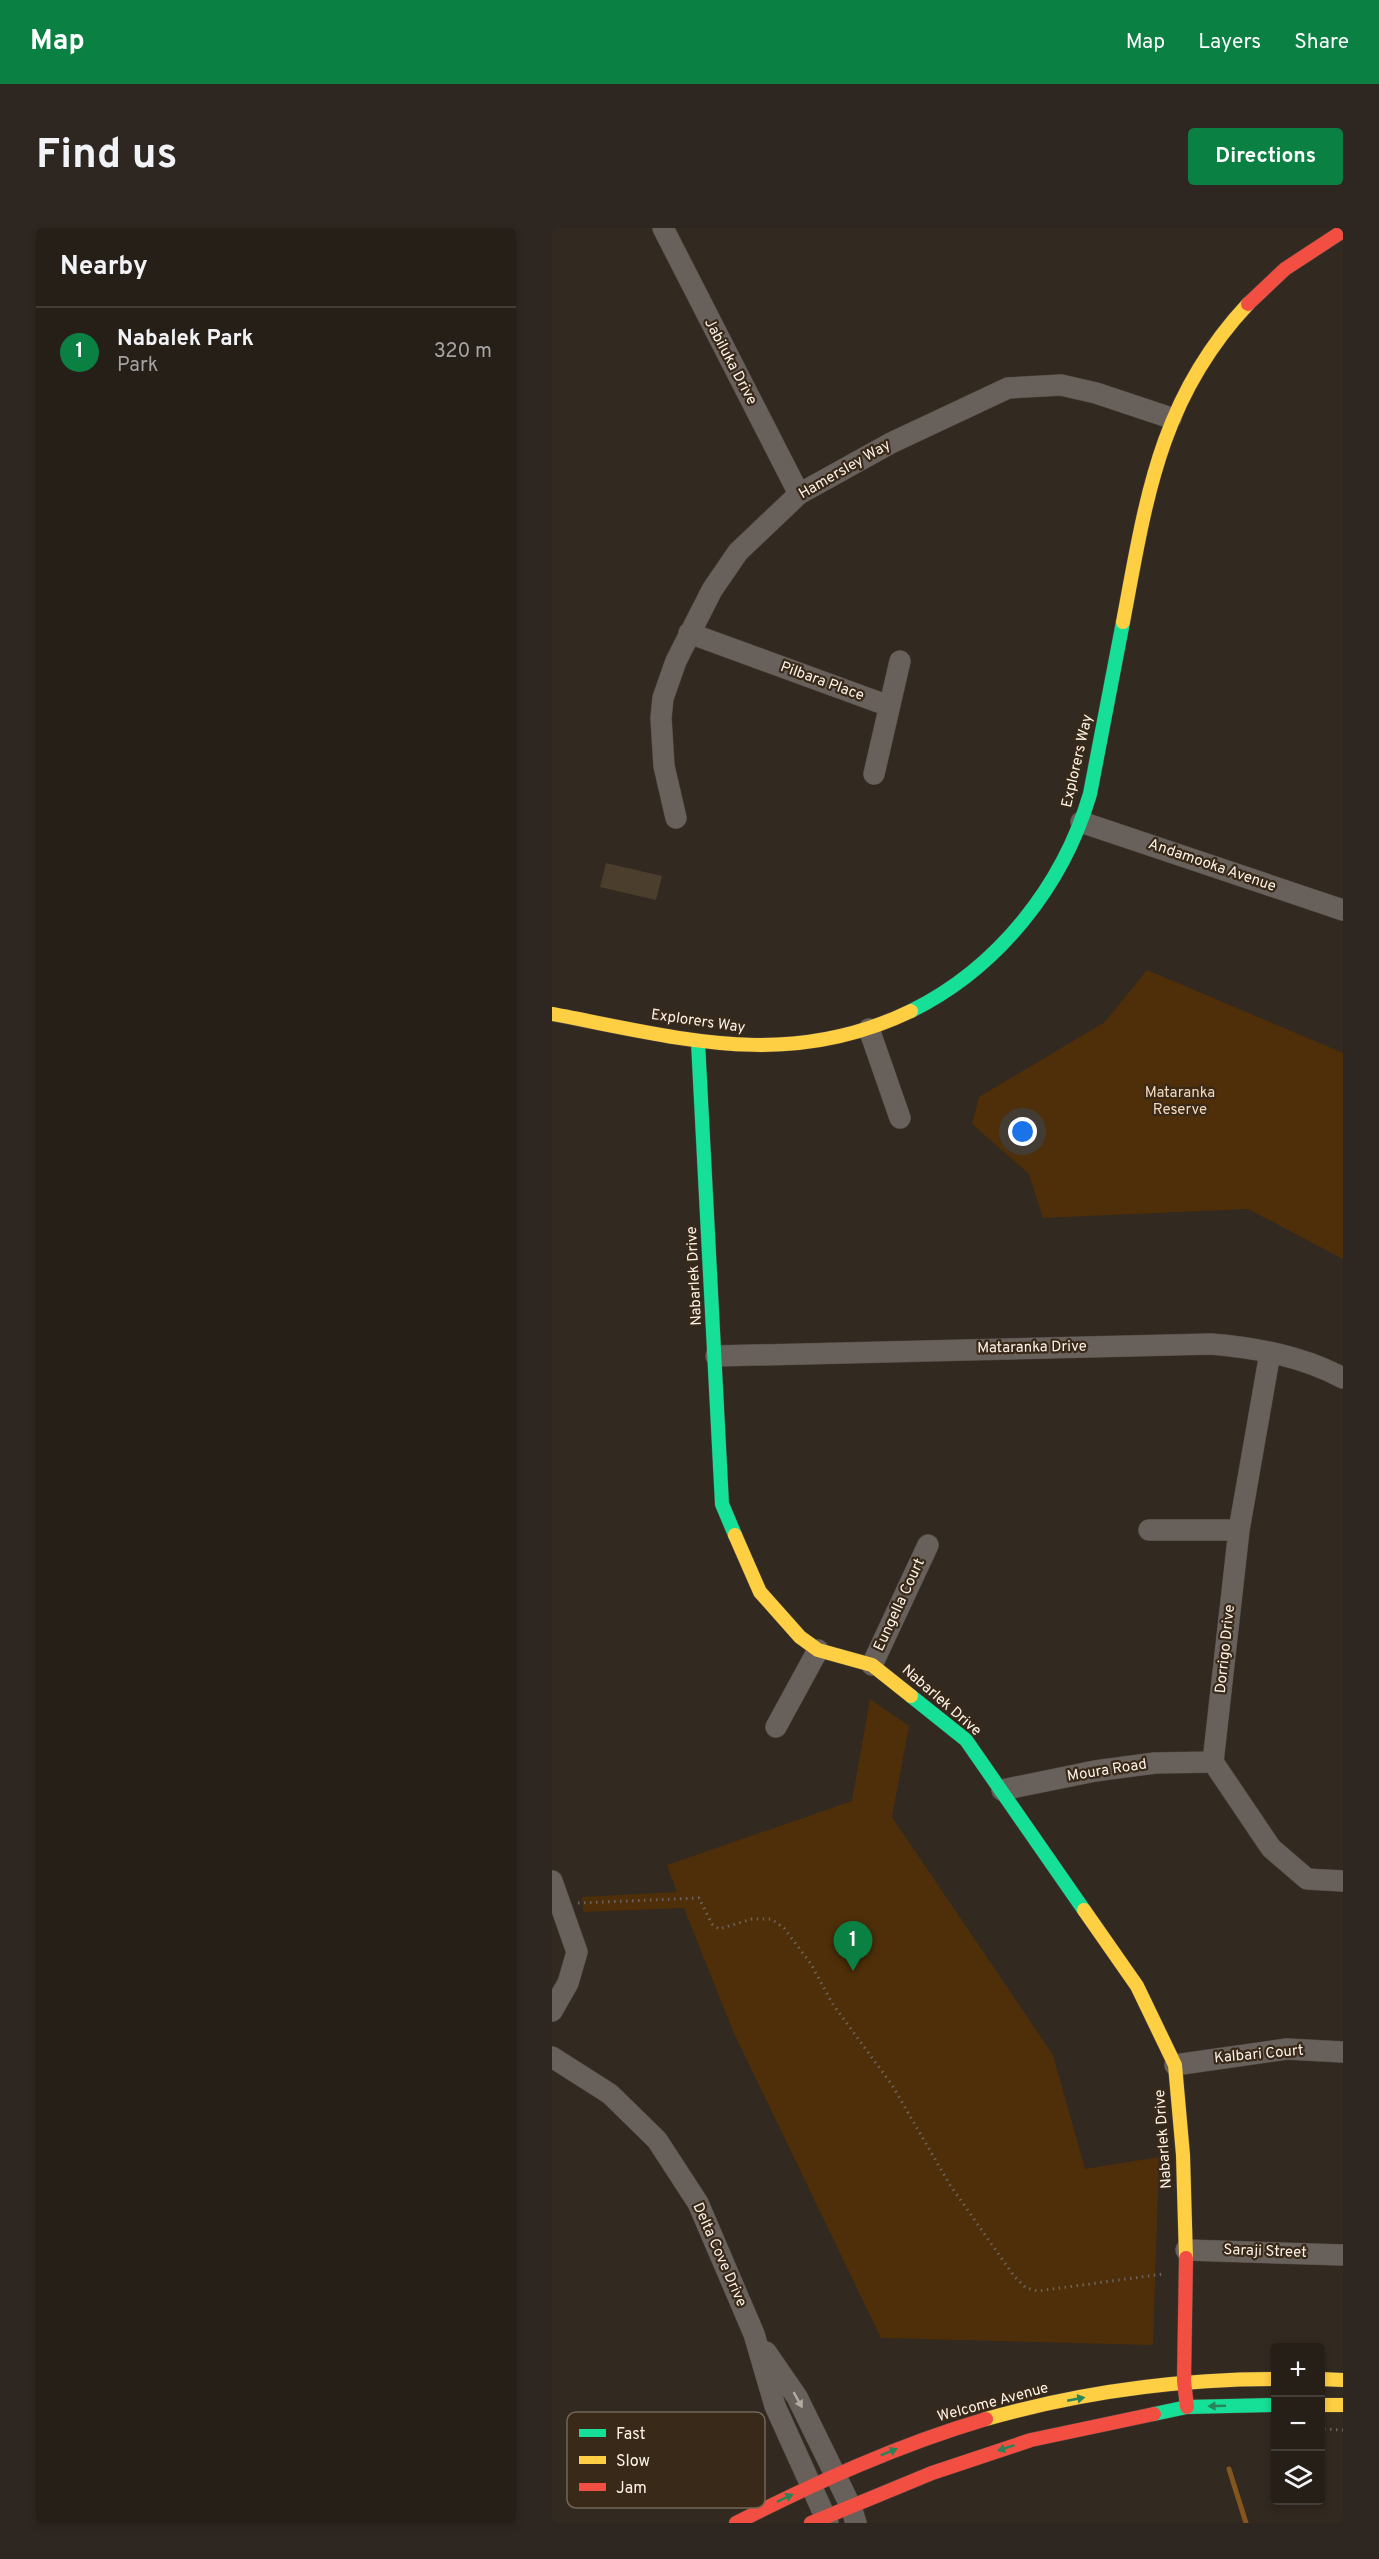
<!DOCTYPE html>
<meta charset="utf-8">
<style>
:root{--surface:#261f18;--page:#2e2721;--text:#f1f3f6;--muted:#a4a2a2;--line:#423d37;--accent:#0b8043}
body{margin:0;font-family:Overpass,sans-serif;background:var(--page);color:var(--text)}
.controls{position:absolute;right:18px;bottom:18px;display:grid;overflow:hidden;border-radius:6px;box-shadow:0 3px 9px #0003}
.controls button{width:54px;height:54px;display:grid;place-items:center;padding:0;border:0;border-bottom:2px solid var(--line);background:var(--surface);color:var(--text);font:30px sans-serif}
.you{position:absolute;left:471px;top:904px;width:21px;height:21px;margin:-15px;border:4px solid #fff;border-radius:50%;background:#1a73e8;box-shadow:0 0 0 9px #1a73e833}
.badge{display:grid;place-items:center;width:39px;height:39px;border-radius:50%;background:var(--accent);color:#fff;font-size:20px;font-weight:700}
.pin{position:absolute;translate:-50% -50px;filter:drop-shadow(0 2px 3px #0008)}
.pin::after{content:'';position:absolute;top:32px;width:21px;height:18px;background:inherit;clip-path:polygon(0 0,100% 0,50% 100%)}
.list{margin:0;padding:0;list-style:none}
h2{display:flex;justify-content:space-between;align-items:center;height:78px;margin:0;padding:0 24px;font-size:26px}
h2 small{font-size:20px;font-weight:400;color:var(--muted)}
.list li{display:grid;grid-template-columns:39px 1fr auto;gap:18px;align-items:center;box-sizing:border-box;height:90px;padding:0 24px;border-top:2px solid var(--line)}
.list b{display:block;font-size:22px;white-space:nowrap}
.list p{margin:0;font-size:20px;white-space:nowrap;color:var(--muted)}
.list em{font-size:20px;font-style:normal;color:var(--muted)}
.icon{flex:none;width:33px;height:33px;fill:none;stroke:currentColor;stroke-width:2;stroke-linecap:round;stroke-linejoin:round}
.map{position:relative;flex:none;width:791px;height:2295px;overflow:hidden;border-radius:6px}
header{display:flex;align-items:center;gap:36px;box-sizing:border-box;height:84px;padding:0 30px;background:var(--accent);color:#fff}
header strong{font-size:28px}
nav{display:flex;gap:33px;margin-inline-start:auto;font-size:21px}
.intro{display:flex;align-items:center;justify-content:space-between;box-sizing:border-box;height:144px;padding:0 36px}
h1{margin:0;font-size:42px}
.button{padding:15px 27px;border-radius:6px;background:var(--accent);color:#fff;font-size:21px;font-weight:700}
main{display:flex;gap:36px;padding:0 36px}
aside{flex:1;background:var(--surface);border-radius:6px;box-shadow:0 3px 9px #0003}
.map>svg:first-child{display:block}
.green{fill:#4e2f09}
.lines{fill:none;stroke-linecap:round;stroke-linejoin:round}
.stream{stroke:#84561e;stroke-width:5}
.building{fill:#4b3e2d}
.street-casing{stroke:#4e4740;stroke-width:22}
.fast-casing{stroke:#4e4740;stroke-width:15}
.slow-casing{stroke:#4e4740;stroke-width:15}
.jam-casing{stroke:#4e4740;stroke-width:15}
.path{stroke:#6a645c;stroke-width:3;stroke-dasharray:1.5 4.5;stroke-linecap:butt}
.street{stroke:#68605a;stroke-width:21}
.fast{stroke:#16e098;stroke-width:14}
.slow{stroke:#ffcf43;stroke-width:14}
.jam{stroke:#f24e42;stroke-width:14}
.oneway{fill:#288458}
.oneway2{fill:#b2a9a1}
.labels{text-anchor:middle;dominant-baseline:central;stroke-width:4.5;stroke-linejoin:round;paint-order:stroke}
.street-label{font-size:15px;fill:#fcf2e8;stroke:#392919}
.park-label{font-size:15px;fill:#f5d7ba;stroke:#392919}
.key{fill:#392919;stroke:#746557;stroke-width:1.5}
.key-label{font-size:16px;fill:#fcf2e8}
</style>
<header>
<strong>Map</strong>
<nav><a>Map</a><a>Layers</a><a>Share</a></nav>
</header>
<div class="intro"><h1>Find us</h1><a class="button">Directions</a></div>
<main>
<aside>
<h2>Nearby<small></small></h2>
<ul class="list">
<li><span class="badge">1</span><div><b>Nabalek Park</b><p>Park</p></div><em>320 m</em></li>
</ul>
</aside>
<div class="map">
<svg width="791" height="2295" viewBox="0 0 791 2295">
<rect width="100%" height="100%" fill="#322920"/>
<!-- green -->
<path class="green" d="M595 742 791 825V1031L696 981 491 990 477 946 420 896 427 869 553 794Z
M318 1471 357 1498 340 1589 501 1827 533 1941 607 1929 601 2117 329 2110 181 1803 132 1680 31 1684 30 1669 125 1664 115 1637 300 1573Z"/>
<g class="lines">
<!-- stream -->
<path class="stream" d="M677 2241 694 2295"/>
</g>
<!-- building -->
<path class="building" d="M54 635 110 648 104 672 48 659Z"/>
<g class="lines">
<defs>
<path id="street" d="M111 0 247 266
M137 405 337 478
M322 546 348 433
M124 590 112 538 109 490 111 470 124 433 160 362 186 324 247 266 339 215 456 160 509 157 544 165 619 190
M529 594 791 682
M317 801 348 890
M718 1125 687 1302 661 1534 719 1620 755 1651 791 1653
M164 1128 659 1116C705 1120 750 1128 791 1150
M597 1302H687
M320 1437 376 1317
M224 1499 266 1422
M450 1562 543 1543 603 1535 661 1534
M0 1653 25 1724 16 1755 0 1783
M0 1829 58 1866 105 1912 146 1975 202 2106 223 2178 276 2295
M623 1837 735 1821 791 1824
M634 2022 791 2027
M214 2124 245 2169 299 2279 304 2295"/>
<path id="fast" d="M359 783C446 740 511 658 538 566L571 394
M146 814 170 1276 183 1307
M359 1468 414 1512 532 1682
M602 2186 635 2179 724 2177"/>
<path id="slow" d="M571 394C594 272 607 171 696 76
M0 786C128 810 235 843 359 783
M183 1307 208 1364 248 1409 266 1422 320 1437 359 1468
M532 1682 585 1758 623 1837 631 1927 634 2030
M768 2151 791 2152
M768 2177H791
M434 2191C529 2164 626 2151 724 2151"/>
<path id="jam" d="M696 76 733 41 791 3
M634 2030 632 2153 635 2179
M184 2295C265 2254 346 2217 434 2191
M259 2295 380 2245 479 2212 602 2186"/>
</defs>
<!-- street casing -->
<use href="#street" class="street-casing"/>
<!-- fast casing -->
<use href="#fast" class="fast-casing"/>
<!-- slow casing -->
<use href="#slow" class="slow-casing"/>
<!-- jam casing -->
<use href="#jam" class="jam-casing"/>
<!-- path -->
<path class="path" d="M26 1675 147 1670 160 1696 167 1701 200 1691H219L232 1700 259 1736 280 1775 340 1857 398 1957 462 2048 474 2060 486 2063 611 2046
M772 2201 791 2202"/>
<!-- street -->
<use href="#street" class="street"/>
<!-- fast -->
<use href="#fast" class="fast"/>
<!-- slow -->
<use href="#slow" class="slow"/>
<!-- jam -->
<use href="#jam" class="jam"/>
</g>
<!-- one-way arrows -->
<defs><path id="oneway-solid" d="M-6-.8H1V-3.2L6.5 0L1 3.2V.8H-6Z" transform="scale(1.5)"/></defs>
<g class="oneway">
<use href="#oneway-solid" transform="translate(524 2171) rotate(-11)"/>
<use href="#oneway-solid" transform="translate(665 2178) rotate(178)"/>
<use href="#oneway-solid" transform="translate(454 2220) rotate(162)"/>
<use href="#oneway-solid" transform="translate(337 2224) rotate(-22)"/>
<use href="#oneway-solid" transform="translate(233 2270) rotate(-26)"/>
</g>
<use class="oneway2" href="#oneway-solid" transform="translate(246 2172) rotate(61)"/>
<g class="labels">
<!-- street labels -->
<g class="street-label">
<text transform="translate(178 134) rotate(62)">Jabiluka Drive</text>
<text transform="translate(293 242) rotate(-30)">Hamersley Way</text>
<text transform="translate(270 454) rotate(20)">Pilbara Place</text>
<text transform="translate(526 533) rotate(-77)">Explorers Way</text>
<text transform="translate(660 638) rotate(19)">Andamooka Avenue</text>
<text transform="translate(146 794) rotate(8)">Explorers Way</text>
<text transform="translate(143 1048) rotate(-93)">Nabarlek Drive</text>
<text transform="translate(480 1120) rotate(-1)">Mataranka Drive</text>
<text transform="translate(348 1377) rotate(-65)">Eungella Court</text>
<text transform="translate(674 1421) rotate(-84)">Dorrigo Drive</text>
<text transform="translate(389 1473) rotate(41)">Nabarlek Drive</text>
<text transform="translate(555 1543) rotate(-9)">Moura Road</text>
<text transform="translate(707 1827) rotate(-5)">Kalbari Court</text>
<text transform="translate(612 1911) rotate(-94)">Nabarlek Drive</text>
<text transform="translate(713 2024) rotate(2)">Saraji Street</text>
<text transform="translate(167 2027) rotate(66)">Delta Cove Drive</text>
<text transform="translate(441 2175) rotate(-15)">Welcome Avenue</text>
</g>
<!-- park labels -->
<g class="park-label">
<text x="628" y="865">Mataranka<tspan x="628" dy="17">Reserve</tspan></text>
</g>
</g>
<!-- legend -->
<rect x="15" y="2184" width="198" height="96" rx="9" class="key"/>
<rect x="27" y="2201" width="27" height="8" fill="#16e098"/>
<rect x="27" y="2228" width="27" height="8" fill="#ffcf43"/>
<rect x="27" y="2255" width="27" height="8" fill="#f24e42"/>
<g class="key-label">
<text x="64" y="2211">Fast</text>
<text x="64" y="2238">Slow</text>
<text x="64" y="2265">Jam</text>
</g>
</svg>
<div class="controls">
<button>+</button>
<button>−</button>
<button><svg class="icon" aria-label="layers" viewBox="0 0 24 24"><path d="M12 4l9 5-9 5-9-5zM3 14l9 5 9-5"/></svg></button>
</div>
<div class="you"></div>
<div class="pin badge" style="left:301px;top:1743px">1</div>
</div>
</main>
